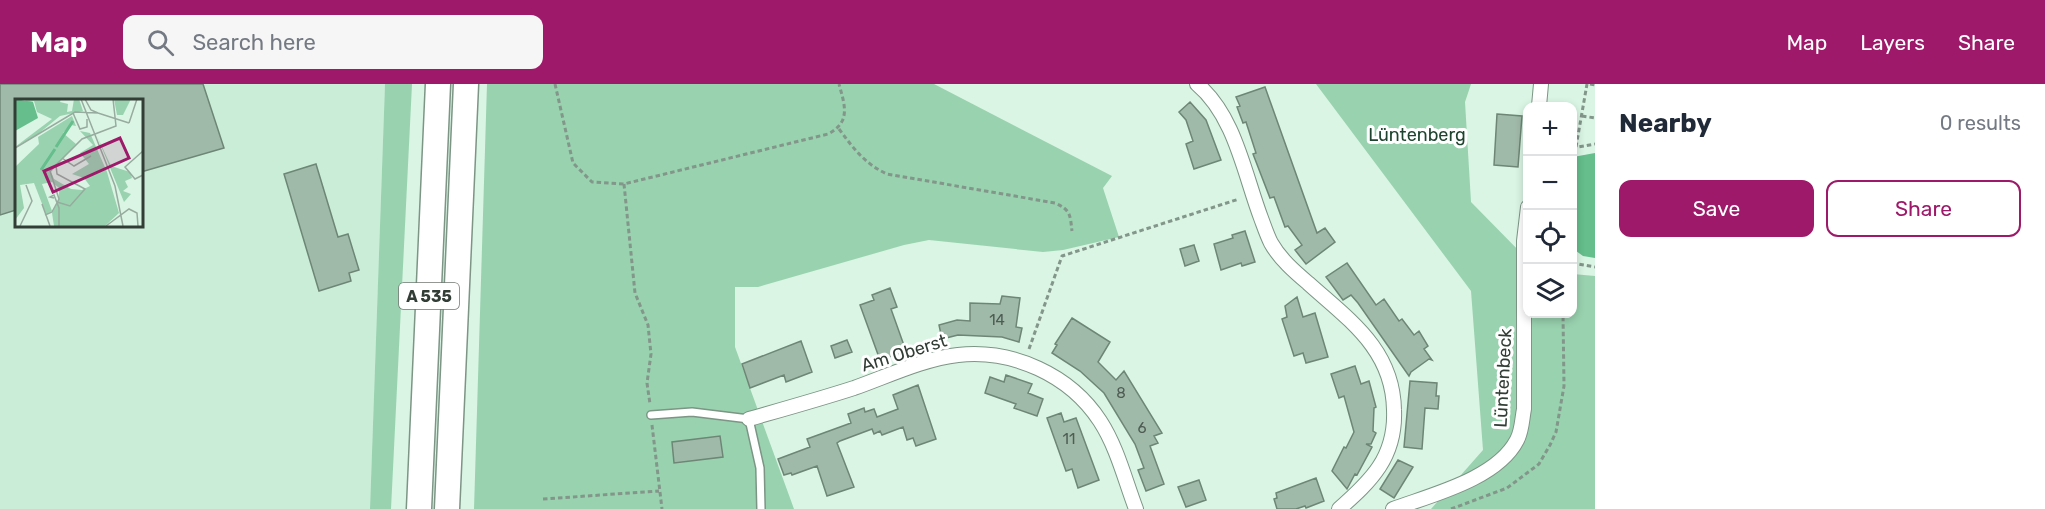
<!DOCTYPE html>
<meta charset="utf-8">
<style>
:root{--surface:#fff;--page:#f6f6f7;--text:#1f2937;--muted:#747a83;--line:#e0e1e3;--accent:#9e1969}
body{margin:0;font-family:Rubik,sans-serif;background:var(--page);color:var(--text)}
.controls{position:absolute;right:18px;top:18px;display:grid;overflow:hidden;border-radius:12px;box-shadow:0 3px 9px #0003}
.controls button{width:54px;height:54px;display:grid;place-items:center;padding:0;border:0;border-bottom:2px solid var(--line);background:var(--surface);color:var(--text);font:30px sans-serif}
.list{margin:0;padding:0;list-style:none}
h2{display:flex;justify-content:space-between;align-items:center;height:78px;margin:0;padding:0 24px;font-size:26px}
h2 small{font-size:20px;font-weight:400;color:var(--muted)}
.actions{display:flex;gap:12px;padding:18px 24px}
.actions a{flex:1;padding:14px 0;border:2px solid var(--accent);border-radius:12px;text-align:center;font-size:21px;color:var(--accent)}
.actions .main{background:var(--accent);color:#fff}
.icon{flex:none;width:33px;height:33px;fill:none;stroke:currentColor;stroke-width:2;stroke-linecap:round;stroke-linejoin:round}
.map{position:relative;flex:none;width:1595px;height:425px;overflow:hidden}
header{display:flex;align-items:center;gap:36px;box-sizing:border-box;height:84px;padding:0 30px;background:var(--accent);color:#fff}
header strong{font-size:28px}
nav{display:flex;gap:33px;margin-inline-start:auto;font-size:21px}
.search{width:420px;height:54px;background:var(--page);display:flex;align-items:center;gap:15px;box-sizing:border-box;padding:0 21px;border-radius:12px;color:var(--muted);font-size:22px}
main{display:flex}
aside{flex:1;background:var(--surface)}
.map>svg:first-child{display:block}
.built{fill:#caedd7;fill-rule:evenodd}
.green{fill:#99d2af}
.water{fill:#65be8c}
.building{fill:#a0baa9;stroke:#6d8676;stroke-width:1.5}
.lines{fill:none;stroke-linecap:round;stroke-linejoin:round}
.lane-casing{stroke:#7c9585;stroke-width:10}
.street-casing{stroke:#7c9585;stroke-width:16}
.highway-casing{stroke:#7c9585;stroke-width:27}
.path{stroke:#83968a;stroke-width:3;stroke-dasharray:4.5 3;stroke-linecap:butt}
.lane{stroke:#fff;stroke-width:7}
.street{stroke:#fff;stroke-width:14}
.highway{stroke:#fff;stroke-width:24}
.labels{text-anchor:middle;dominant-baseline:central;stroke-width:6;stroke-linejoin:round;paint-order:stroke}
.number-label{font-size:15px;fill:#4e5c53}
.shield{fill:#fff;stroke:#707772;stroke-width:1.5}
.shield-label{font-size:16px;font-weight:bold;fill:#323d36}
.park-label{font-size:18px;fill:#1e442f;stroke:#fff}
.street-label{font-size:18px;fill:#323d36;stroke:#fff}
.inset-river{fill:none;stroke:#65be8c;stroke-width:3}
.inset-road{fill:none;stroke:#97ab9e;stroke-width:1.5}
.view{fill:#9e1969;fill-opacity:0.15;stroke:#9e1969;stroke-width:3}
.inset-edge{fill:none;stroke:#323d36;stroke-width:3}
</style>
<header>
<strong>Map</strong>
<div class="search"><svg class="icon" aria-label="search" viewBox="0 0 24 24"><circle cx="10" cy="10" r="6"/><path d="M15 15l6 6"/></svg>Search here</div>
<nav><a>Map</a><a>Layers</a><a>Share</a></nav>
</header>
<main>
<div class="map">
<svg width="1595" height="425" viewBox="0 0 1595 425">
<rect width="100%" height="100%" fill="#daf5e4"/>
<!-- built -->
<path class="built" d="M0 0H385L370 425H0ZM16 16H141V141H16Z"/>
<!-- green -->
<path class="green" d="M385 0H412L391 425H370Z
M487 0H934L1112 92 1103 104 1119 153 1063 166 1043 168 929 156 904 161 758 203H735V263L794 425H474Z
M1316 0H1471L1465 18 1471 118 1527 175 1528 230H1572L1573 190 1595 192V425H1431L1483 366 1471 207Z"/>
<!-- water -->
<path class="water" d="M1595 69V174L1583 172 1572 164 1573 73Z"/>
<!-- building -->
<path class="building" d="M0 0H203L224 64 141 88V16H16V126L0 131Z
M1265 3 1317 149 1325 144 1335 158 1306 180 1295 166 1302 161 1288 142 1285 143 1274 113 1270 114 1253 70 1256 69 1246 38 1243 39 1237 23 1240 22 1236 13Z
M1190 18 1206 36 1221 76 1194 85 1186 60 1193 57 1186 36 1179 28Z
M1497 30 1522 32 1518 83 1494 81Z
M316 80 338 153 348 150 359 186 349 189 351 197 319 207 284 90Z
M1245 147 1255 178 1242 182 1241 179 1221 186 1214 160 1233 154 1232 151Z
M1194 161 1199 177 1185 182 1180 165Z
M1347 179 1376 221 1384 215 1399 237 1402 235 1414 251 1419 247 1428 262 1424 265 1432 276 1429 275 1411 288 1409 292 1358 219 1351 211 1343 216 1326 193Z
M890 204 897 223 891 225 906 267 880 276 860 221 874 216 872 211Z
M1002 212 1020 214 1016 243 1022 244 1019 258 1002 253 958 251 942 255 939 241 957 236 970 237V219L1000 220Z
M1297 213 1303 233 1315 229 1328 273 1306 279 1303 269 1294 272 1282 235 1287 233 1285 222Z
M1072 234 1110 258 1098 278 1116 296 1124 287 1162 349 1154 352 1158 359 1150 362 1164 400 1146 407 1138 386 1144 384 1135 360 1104 309 1080 287 1052 269 1057 261 1055 260Z
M847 256 852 268 835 274 831 262Z
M801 257 812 288 786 298 784 291 750 304 742 280Z
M1355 282 1361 300 1369 297 1376 323 1374 324 1373 347 1376 349 1371 360H1366L1372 363 1357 391 1355 390 1347 405 1332 387 1344 363 1346 364 1354 348 1344 312 1339 314 1331 290Z
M1006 291 1032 300 1028 309 1043 315 1037 332 1014 324 1016 320 985 309 990 293 1004 298Z
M1410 297 1437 299 1436 312H1439L1438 325 1425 324 1422 365 1404 363Z
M918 301 936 355 916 362 913 354 907 356 903 343 882 351 880 347 874 350 872 345 840 357 837 359 854 403 827 412 817 382 792 391 791 389 784 391 778 375 810 363 807 355 851 339 848 330 864 324 865 328 874 325 877 333 898 325 893 311Z
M1061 329 1064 338 1076 334 1099 396 1078 404 1072 385 1066 387 1047 334Z
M720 352 723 373 674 379 672 358Z
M1398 376 1413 383 1394 414 1380 405Z
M1316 394 1324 417 1306 424 1305 422 1296 425H1277L1274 415 1277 414 1276 409Z
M1199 396 1206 416 1186 423 1178 403Z"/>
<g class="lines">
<defs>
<path id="lane" d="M651 331 692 328 749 335 760 384 761 425"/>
<path id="street" d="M1197 0C1235 32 1244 89 1261 134 1264 142 1267 151 1271 159 1280 175 1295 188 1308 199 1349 236 1393 265 1394 326 1396 373 1371 397 1339 425
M1539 22 1541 0
M749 335C784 325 820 315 854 304 888 292 923 275 958 271 1013 265 1070 291 1100 337 1117 363 1125 396 1136 425
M1393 425C1431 411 1497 395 1517 356 1522 347 1522 335 1524 325V157L1528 123"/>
<path id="highway" d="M419 425 438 0
M447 425 466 0"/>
</defs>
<!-- lane casing -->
<use href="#lane" class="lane-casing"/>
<!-- street casing -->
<use href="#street" class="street-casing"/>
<!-- highway casing -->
<use href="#highway" class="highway-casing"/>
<!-- path -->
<path class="path" d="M555 0 573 79 592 98 624 100 828 50C851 38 845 22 839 0
M1590 0 1595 1
M1582 32 1595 34
M839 45C853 64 865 80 887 90L1055 119C1071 126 1070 131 1072 147
M1576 63 1587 0
M1572 64 1595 60
M624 100 635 209 648 241 651 270 647 299 650 320
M1572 179 1595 183
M1029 265 1062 172 1239 115
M652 341 662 425
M543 415 659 407
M1451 425 1507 404 1539 380 1550 361 1556 348 1564 302 1563 230"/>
<!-- lane -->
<use href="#lane" class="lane"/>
<!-- street -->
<use href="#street" class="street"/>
<!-- highway -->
<use href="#highway" class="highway"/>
</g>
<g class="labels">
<!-- number labels -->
<g class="number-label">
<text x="997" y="236">14</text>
<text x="1121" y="309">8</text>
<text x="1142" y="344">6</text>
<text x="1069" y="355">11</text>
</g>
<!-- shield labels -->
<rect class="shield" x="399" y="199" width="60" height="26" rx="4.5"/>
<g class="shield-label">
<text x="429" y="212">A 535</text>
</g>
<!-- park labels -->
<g class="park-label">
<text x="1417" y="51">Lüntenberg</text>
</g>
<!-- street labels -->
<g class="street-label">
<text transform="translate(904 269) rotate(-17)">Am Oberst</text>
<text transform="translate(1503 294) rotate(-87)">Lüntenbeck</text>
</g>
</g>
<!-- overview -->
<g transform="translate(15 15)">
<rect width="128" height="128" fill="#daf5e4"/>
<path d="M10 0H46L45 3 53 5 52 13 57 12 59 0H64L68 12 45 17 23 35 0 48 37 20 22 13 19 2 11 4ZM99 0H116L108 16H102ZM57 17 61 27 56 26 48 34 61 45 36 73 39 80 56 90 67 91 75 87 69 79 57 75 74 65 65 54 78 46 65 32 75 34 92 73 104 114 90 127H39L37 114 44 100V89L37 83 27 85 37 112 31 115 19 84 5 86 9 109 0 121V68L24 45 23 38ZM82 37 96 67 115 73 117 79 110 82 113 88 108 92 116 95 109 103Z" fill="#99d2af"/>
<path d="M0 0 18 3 23 19 0 32Z" fill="#65be8c"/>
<path class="inset-river" d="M41 48 58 22M26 71 40 50"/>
<path class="inset-road" d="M66 0 100 87 108 127M70 0 76 11 83 14M58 14 65 30 72 28V20M114 24 122 0M0 49 60 13 83 14 114 24M128 52 110 68 120 80 128 76M47 59 59 67 76 57M41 66 42 75 70 90 55 107 42 103M39 99 35 98 39 96 44 109V127M27 105 35 127M30 116 37 113 44 100 35 72 67 40 101 27 98 0M5 127 17 102 11 86M91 127 114 110 122 114 123 127"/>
<path class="view" d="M105 39 114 59 38 93 29 72Z"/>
<rect width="128" height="128" class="inset-edge"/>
</g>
</svg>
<div class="controls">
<button>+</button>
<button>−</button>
<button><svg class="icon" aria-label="locate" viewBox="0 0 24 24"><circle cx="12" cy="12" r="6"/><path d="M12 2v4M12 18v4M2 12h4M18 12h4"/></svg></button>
<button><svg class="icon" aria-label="layers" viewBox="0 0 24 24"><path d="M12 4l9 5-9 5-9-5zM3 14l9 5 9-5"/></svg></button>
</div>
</div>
<aside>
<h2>Nearby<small>0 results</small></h2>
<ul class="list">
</ul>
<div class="actions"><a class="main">Save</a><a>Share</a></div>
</aside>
</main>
